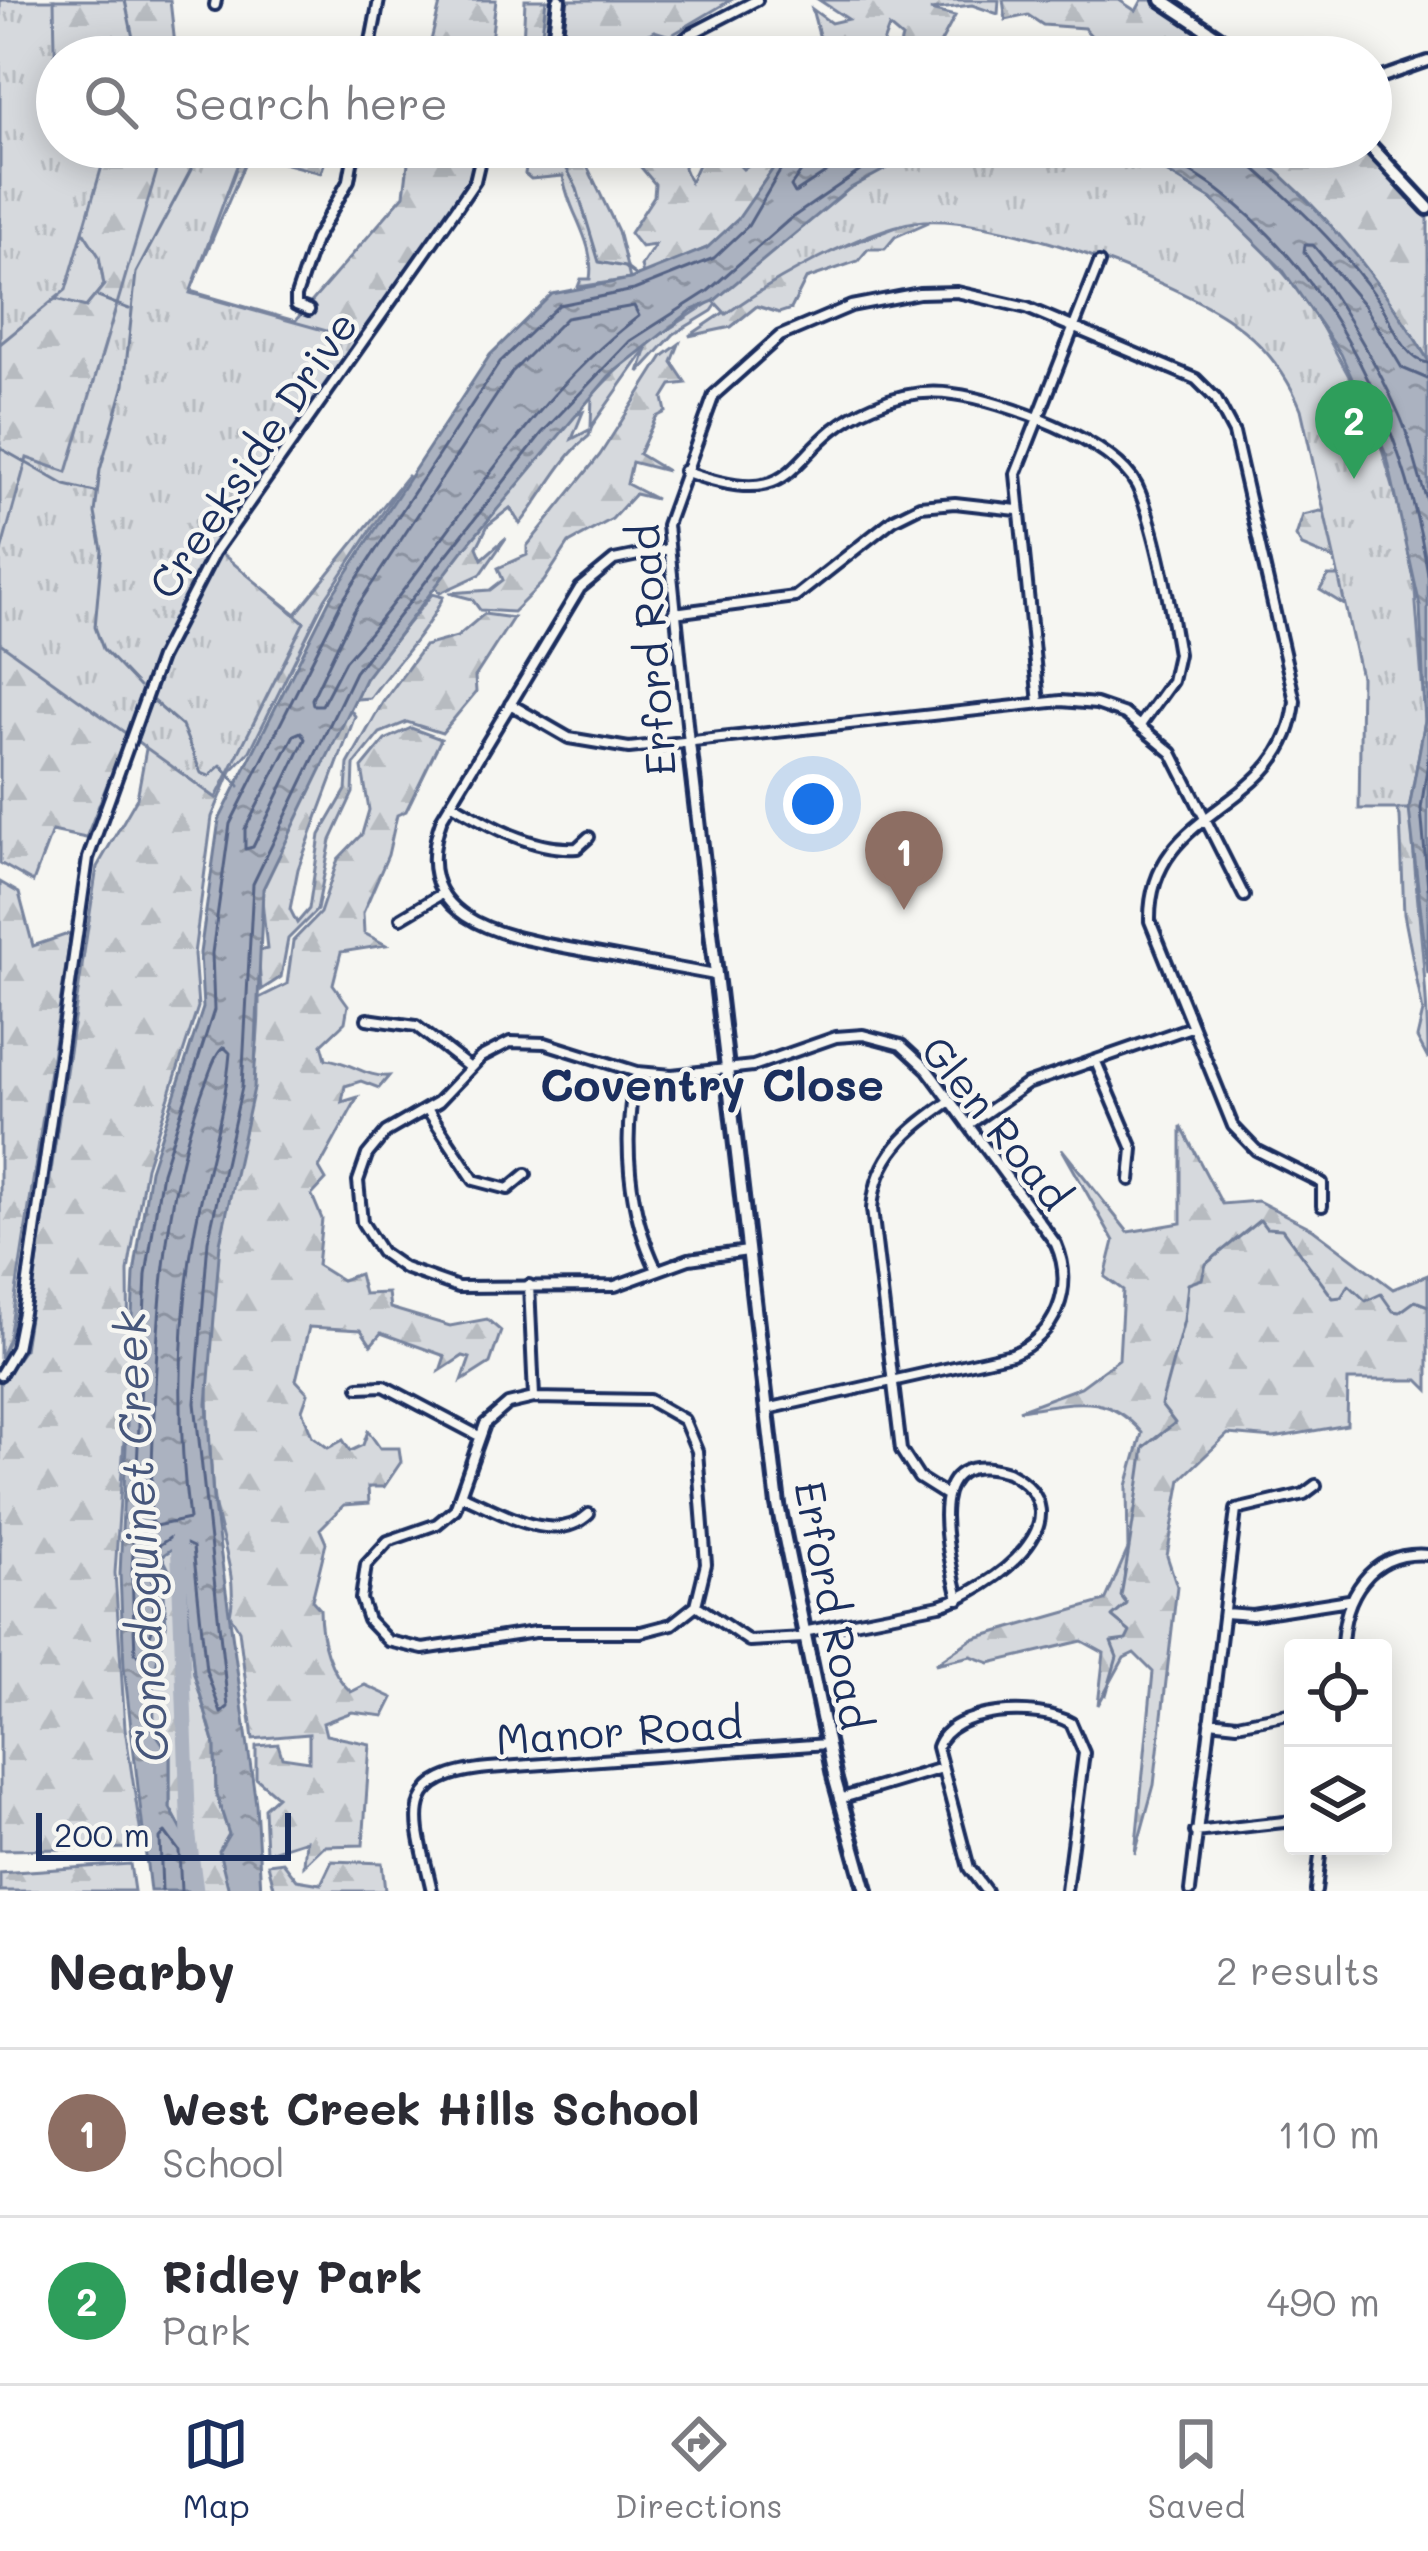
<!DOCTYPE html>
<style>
:root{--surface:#fff;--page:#f7f7f7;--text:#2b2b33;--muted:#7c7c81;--line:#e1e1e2;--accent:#1b2f5e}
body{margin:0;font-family:Mali,sans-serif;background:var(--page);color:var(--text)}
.controls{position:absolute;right:36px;bottom:36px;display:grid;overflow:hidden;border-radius:12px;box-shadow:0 6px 30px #0003}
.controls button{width:108px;height:108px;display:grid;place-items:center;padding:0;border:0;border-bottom:3px solid var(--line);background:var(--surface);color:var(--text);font:60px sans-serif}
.scale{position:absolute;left:36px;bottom:30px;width:255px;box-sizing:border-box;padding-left:12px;border:6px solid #1b2f5e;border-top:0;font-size:33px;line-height:42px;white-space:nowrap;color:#1b2f5e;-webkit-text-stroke:9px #f6f6f2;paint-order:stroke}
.you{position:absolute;left:813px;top:804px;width:42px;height:42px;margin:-30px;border:9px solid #fff;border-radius:50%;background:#1a73e8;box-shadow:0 0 0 18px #1a73e833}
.badge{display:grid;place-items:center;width:78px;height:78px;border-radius:50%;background:var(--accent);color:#fff;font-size:39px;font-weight:700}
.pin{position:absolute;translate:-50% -99px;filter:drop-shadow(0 3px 6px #0008)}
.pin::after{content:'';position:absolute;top:63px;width:42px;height:36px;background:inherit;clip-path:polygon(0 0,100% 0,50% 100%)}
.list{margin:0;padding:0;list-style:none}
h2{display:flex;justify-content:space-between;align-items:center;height:156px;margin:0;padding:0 48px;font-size:51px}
h2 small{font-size:39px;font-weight:400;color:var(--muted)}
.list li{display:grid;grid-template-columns:78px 1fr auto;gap:36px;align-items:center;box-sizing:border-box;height:168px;padding:0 48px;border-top:3px solid var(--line)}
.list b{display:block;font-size:45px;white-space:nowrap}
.list p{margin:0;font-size:39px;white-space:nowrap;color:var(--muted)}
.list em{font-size:39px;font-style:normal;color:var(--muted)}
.icon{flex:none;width:66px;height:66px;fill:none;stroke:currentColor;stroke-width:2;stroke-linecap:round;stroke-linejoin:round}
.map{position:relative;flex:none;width:1428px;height:1891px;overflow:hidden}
.search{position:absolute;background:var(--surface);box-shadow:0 6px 30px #0003;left:36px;right:36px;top:36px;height:132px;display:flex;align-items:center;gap:30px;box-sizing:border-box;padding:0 42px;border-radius:66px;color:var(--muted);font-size:45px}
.sheet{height:492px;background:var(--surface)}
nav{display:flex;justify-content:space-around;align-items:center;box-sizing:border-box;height:168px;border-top:3px solid var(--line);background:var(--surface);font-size:33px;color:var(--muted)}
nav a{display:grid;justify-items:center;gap:6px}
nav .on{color:var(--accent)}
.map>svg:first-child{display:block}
.green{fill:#d6d9dd;stroke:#78849e;stroke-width:3}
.forest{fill:url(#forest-firs);stroke:#78849e;stroke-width:3}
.park{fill:url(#park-tufts);stroke:#78849e;stroke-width:3}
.water{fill:url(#water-ripples);stroke:#717e99;stroke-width:3}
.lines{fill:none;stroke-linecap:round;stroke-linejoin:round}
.shore{stroke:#556385;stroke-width:3}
.stream{stroke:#717e99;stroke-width:3}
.river{stroke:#abb2c0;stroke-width:15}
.street-casing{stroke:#1b2f5e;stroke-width:16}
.secondary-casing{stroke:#1b2f5e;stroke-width:20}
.street{stroke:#f6f6f2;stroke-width:8}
.secondary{stroke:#f6f6f2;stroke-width:10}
.labels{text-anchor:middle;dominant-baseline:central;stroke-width:9;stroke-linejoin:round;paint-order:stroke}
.street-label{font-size:42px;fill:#1b2f5e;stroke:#f6f6f2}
.neighbourhood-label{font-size:45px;font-weight:bold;fill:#1b2f5e;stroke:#f6f6f2}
.water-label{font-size:45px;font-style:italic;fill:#46567b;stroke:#f6f6f2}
</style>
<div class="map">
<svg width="1428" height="1891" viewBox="0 0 1428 1891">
<defs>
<pattern id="forest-firs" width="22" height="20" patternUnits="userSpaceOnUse" patternTransform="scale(3)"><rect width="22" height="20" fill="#d6d9dd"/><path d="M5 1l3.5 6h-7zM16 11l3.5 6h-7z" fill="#b7bbc0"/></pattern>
<pattern id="park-tufts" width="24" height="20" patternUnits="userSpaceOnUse" patternTransform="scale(3)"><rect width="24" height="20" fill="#d6d9dd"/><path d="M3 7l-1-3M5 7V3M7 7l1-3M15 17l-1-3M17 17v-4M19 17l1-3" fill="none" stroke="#b7bbc0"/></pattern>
<pattern id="water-ripples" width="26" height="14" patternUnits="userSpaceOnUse" patternTransform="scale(3)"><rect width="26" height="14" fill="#abb2c0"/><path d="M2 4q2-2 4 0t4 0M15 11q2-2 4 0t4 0" fill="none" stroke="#8a919f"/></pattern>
</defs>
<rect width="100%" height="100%" fill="#f6f6f2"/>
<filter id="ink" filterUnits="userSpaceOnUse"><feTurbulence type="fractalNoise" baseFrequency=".00833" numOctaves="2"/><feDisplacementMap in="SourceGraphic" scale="24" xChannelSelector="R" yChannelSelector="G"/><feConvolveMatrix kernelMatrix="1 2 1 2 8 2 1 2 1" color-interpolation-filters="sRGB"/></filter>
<g filter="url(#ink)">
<!-- green -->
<path class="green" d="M81 228 99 256 104 285 86 307 18 316Z"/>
<!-- forest -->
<path class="forest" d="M53 0H170L175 45 184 57H57V83L52 79Z
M441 0H496L489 57H427Z
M525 0H731L670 36 654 31 636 42V51H649L567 57 560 43 544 56 523 45Z
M819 0H999L998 14 972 5 930 10 955 16 933 57H897L902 38 889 27 883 43 867 57H836L819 35 812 9 831 23 848 19Z
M1003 0H1119L1136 11 1142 0H1155L1242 57H1128L1122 40 1097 42 1084 28 1043 25 1028 15 1006 20Z
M102 147H291L324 164 321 173 249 154 190 291 295 321 404 195 410 147H476L470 183 184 589 86 838 52 831 33 882 0 863V337L18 316 56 299 86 307 104 285 99 256 81 228Z
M529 147H578L618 231 630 279 578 287 581 279H590C596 241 568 213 563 176L531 179 525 174Z
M658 147H686L684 168 690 182 706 147H722L743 169 773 147H788L738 220 707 248 643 275 641 266 655 245 641 247 630 233 654 196 655 184 639 165 642 156 660 157Z
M1248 147H1364C1388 168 1405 196 1428 219V360C1379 277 1322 209 1248 147Z
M913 221 929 222 895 237 885 249H868L858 261 806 279 791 309 779 313 757 306 731 327 689 336 794 265Z
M725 292 712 311 674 334 639 372 647 348 591 427 592 395 637 350Z
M679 344 672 362 686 383 671 385 663 398 666 412 656 417 639 454 667 471 632 462 627 484 656 499 635 494 612 519 569 543 544 581 513 612 480 610 472 599 449 593 490 590 503 580 498 568 527 555V546L600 455 663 356Z
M583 412 572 439 591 429 589 436C560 459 544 495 520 524L510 508 488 525 477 547 482 559 506 538 481 574 440 593 435 587 493 502 506 498C523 463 544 426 583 412Z
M408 475 325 599 250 751 231 771 212 817 194 954 198 1007 146 1167 128 1271 129 1368 115 1573 125 1728 143 1848 0 1850V1383L24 1350 97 867 137 798 153 711 227 560 296 614Z
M1320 511 1334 514 1351 609 1320 590 1328 576H1338V561L1302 546 1296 536 1303 515Z
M432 594 443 597C425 635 395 663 370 698L356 699 367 674Z
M484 614 513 618 475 677 476 692 442 733 407 722 380 733 354 765 353 793 331 840 317 910 288 939 281 977 261 990 258 951 267 949 261 890 347 705 355 716 298 869 290 909 297 923 309 909 320 835 346 790 348 764 383 702 424 646 457 637Z
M411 728 441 739 406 811 397 815 388 855 363 913 364 933 386 945 341 952 333 984 348 1005 345 1022 322 1044 326 1059C349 1061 367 1078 389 1076L379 1088 361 1081 345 1086 342 1102 358 1097 319 1168 326 1180 312 1195 322 1219 317 1265 341 1280 359 1274 364 1294 388 1293 390 1308 450 1326 487 1319 501 1331 490 1363 462 1381 470 1358 463 1356 440 1371 445 1356 381 1333 371 1345 361 1330 309 1327 296 1380 308 1393 302 1410 312 1436 328 1448 343 1440 350 1451 363 1445 368 1431 380 1448H399L401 1462 384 1487H368L369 1503 344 1505 320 1529 326 1543 312 1600 320 1609C320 1639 329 1672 351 1692L365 1685 393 1698 384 1716 352 1712 323 1723 326 1735 370 1744 363 1845 324 1846 304 1865 306 1840 266 1853 264 1808 277 1796 256 1778V1746L278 1744 282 1757 309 1761V1734L253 1739 239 1630 230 1615C239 1576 219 1538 214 1500 211 1482 211 1463 210 1445 205 1377 210 1309 220 1243 233 1158 260 1085 259 998L287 984 293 941 320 913 338 859 362 834 369 810 362 768 385 740Z
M1411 756C1408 858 1428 957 1428 1059L1417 1038 1423 1012 1404 914 1400 816 1390 796Z
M0 882 19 893 33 946 71 933 9 1338 0 1359Z
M1181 1126 1222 1204 1258 1201 1313 1229 1393 1289 1428 1275V1390L1418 1380H1348L1347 1425 1274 1438 1228 1434 1181 1479 1167 1556 1177 1586 1154 1785 1135 1854 1153 1672 1134 1653 1124 1658 1098 1705 1104 1653 1082 1641 990 1663 971 1656 935 1664 972 1639 1105 1601 1128 1549 1127 1486 1142 1433C1104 1389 1072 1404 1019 1410L1081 1387 1119 1359 1123 1290 1105 1277 1114 1241 1062 1149 1128 1232 1181 1223Z
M172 1549 182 1553 194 1673 215 1745 216 1794 229 1834V1891H193L191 1847 170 1808V1755L154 1732 153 1677 166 1625 161 1556Z
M332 1861 382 1863 385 1891H275L268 1864 283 1862 297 1880 321 1884Z
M130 1864 134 1891H0V1873Z"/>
<!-- park -->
<path class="park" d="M0 0H54L57 147H103L104 159 66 290 0 344Z
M164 147H244L190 293 359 340 215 548 304 622 216 798 0 643V555L27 458 67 472Z
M926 147H1125L1211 199 1247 230 1309 303 1374 422 1412 552 1425 720 1409 809H1359L1361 677 1301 409C1286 372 1261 341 1227 318 1165 277 988 211 915 222 862 230 770 282 726 314L714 301C777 244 844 178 926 147Z"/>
<!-- water -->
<path class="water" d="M788 147H926L849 189 714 301 692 310 609 376 465 548 365 679 263 889 254 1088 220 1243 207 1404 213 1499 256 1804 261 1891H229L219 1851 229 1834 216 1794 215 1745 194 1673 182 1553 172 1549 162 1556 169 1570 163 1585 166 1625 153 1677 154 1731 170 1754V1808L191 1847 193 1891H150L124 1667 120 1574 134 1274 150 1170 203 1008 200 953 219 820 331 597 490 355 552 294 630 279 707 248 738 219Z
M1125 147H1248C1323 206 1379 278 1428 360V974L1409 809 1425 720 1420 606 1387 457 1341 354 1282 269 1211 199Z"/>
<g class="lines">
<!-- shore -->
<path class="shore" d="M794 147 748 226 714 258 634 290 559 305 500 362 341 603 230 824 212 953 214 1010 162 1172 146 1275 132 1574 135 1653 142 1658 154 1624 152 1550 171 1537 193 1547 206 1670 221 1713 228 1707 195 1403 208 1241 242 1087 253 884 355 672 542 433 630 341 708 291 790 219 895 147
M810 147 807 163 791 186 795 193 865 147
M1148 147C1171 161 1197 174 1218 190 1337 279 1406 432 1428 575
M1242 147 1245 160C1293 202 1341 246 1377 298 1391 318 1403 360 1428 363
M634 306 639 316C517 408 446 549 345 661L322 705H313L312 699 354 611 512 372 566 318Z
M1428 379 1402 368 1365 306 1313 245H1305L1304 252C1341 305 1373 355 1399 414 1412 442 1417 474 1428 503
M301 732 305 739 253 847 245 849V829L294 735Z
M1428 761 1421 809 1428 888
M224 1047 230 1053C225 1115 205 1172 194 1234 178 1327 177 1424 189 1519L155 1526 150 1520C156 1381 154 1218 204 1087 210 1073 214 1055 224 1047Z
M162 1891 160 1838 165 1832 179 1851 181 1891"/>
<!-- stream -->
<path class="stream" d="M125 0 137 57
M74 57 110 42 137 50
M539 57 546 0
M556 147 577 189 599 262 625 267 637 276
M98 297 129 309
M0 448 65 485 95 492
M139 687 103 649 95 627 102 550 95 513 100 470 124 385 136 273 203 147
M153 701 182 726 201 773 209 776 221 765 239 786
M1106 1695 1117 1657 1111 1642 1126 1640 1130 1632 1112 1617 1127 1604 1121 1596C1130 1546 1137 1497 1144 1447L1175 1423 1161 1405 1184 1320 1188 1284 1202 1279 1206 1264 1260 1220 1266 1228 1282 1229 1333 1298 1341 1297 1349 1285 1366 1301 1381 1294 1393 1311 1400 1312 1415 1301 1428 1306"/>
<!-- river -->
<path class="river" d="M178 1535 189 1838 196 1891"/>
<defs>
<path id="street" d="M215 5 216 0
M368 57 379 0
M662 57 691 34 757 0
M1371 81 1428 61
M309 310 296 305V296L315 240 349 180 355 147
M684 471C809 518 781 445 873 406 898 395 926 390 953 394 1002 400 1114 441 1137 486 1155 523 1171 612 1178 654L1172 681 1141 724
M668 549 614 560 580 588 442 818C403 925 511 937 585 951 628 959 671 967 715 975
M674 613 795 597 894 519 920 506 955 503 1017 510
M1039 703 1016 474 1099 263
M510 704 569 738 629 748 1061 701 1096 704 1125 714 1172 753 1244 896
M689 743 667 525 714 395 780 336 851 306 919 293 957 292 1027 308 1196 379 1216 399 1234 433 1295 701C1285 813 1148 804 1150 921L1233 1126 1256 1150 1322 1183V1206
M451 803C488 825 533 851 577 848L589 837
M401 918 443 893
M367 1019 416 1026 470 1068
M1096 1062 1133 1149 1130 1180
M637 1072C621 1136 628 1211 657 1270
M427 1109 474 1180 508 1189 526 1174
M968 1125 1027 1084 1191 1027
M748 1251 689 1259 615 1286 458 1287 404 1268 381 1252 362 1222 358 1181 367 1155 386 1132 438 1102 481 1057 510 1042 545 1043 637 1072 672 1075 753 1066 836 1037 863 1035 901 1045 927 1069 1056 1244C1075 1288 1056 1336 1012 1354L767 1409
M529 1285 534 1397
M0 1375 16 1348 25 1302 88 858 160 658 214 553 458 206 475 181 483 147
M359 1387 384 1386 479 1436
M534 1398 649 1400 684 1420 697 1451 706 1564 696 1605 672 1624 641 1632H535L423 1649 388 1641 368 1620 361 1599 366 1565 388 1541 437 1524 455 1509 485 1424 508 1404Z
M946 1495 919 1478 901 1450 872 1209C876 1155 908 1130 950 1101
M463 1496C500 1511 554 1547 589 1514
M696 1605 749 1641 804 1638
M1224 1613 1252 1615 1349 1600
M803 1632 940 1605C990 1590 1092 1517 1008 1472 916 1444 949 1555 959 1599
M1342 1648C1343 1597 1370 1550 1428 1555
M1210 1721 1237 1724 1293 1713
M839 1799 939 1769
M1195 1832 1293 1821
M432 1891C416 1819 395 1777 489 1768L827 1744
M986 1891 969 1868 937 1747C951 1707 1039 1704 1071 1723L1084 1753 1066 1891
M1190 1891 1236 1510 1304 1494 1316 1485
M1316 1891 1321 1846"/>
<path id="secondary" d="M1162 0 1248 57
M552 57 559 0
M1371 147 1428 208
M689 743 778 1505 835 1780 866 1891"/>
</defs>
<!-- street casing -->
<use href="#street" class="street-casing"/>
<!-- secondary casing -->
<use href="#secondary" class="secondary-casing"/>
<!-- street -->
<use href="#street" class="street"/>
<!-- secondary -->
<use href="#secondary" class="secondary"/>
</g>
</g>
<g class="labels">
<!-- street labels -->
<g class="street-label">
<text transform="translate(252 454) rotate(-56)">Creekside Drive</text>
<text transform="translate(651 650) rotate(-94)">Erford Road</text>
<text transform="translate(997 1122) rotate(51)">Glen Road</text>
<text transform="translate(834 1605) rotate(79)">Erford Road</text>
<text transform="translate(619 1730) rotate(-4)">Manor Road</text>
</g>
<!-- neighbourhood labels -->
<g class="neighbourhood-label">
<text x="712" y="1083">Coventry Close</text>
</g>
<!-- water labels -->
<g class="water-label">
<text transform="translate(139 1537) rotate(-93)">Conodoguinet Creek</text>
</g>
</g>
</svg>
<div class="controls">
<button><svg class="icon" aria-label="locate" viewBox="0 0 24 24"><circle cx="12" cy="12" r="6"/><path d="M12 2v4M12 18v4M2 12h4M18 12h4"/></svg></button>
<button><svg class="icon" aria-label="layers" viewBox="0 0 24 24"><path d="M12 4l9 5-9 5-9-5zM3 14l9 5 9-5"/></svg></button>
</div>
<div class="scale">200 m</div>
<div class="you"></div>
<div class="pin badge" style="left:904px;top:910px;background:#8d6e63">1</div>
<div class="pin badge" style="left:1354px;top:479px;background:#2e9e5b">2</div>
<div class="search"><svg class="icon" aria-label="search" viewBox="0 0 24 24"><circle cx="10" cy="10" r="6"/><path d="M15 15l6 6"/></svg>Search here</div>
</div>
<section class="sheet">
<h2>Nearby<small>2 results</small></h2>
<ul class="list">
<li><span class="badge" style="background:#8d6e63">1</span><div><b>West Creek Hills School</b><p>School</p></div><em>110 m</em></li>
<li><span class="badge" style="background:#2e9e5b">2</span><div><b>Ridley Park</b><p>Park</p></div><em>490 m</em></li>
</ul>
</section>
<nav>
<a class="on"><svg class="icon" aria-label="map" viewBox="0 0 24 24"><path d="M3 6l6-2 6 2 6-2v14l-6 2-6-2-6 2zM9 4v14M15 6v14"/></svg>Map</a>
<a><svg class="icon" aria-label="directions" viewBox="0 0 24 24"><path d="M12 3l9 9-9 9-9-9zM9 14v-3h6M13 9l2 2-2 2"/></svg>Directions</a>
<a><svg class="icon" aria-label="saved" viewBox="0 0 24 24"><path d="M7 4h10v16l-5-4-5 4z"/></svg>Saved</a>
</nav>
